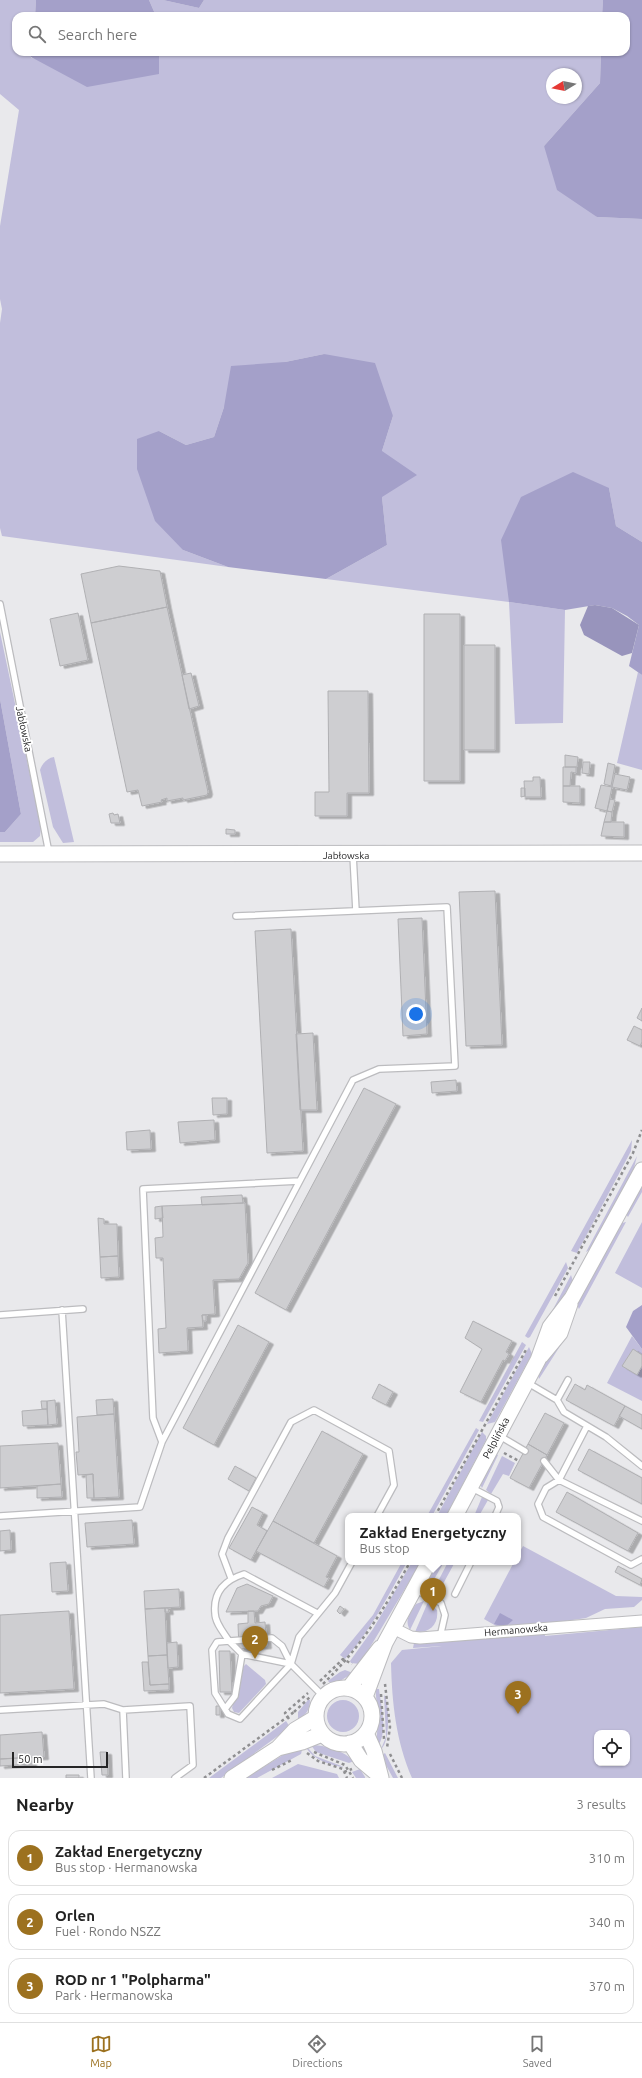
<!DOCTYPE html>
<meta charset="utf-8">
<style>
:root{--surface:#fff;--page:#f2f2f2;--text:#222;--muted:#767676;--line:#e0e0e0;--accent:#9c711f}
body{margin:0;font-family:Ubuntu,sans-serif;background:var(--page);color:var(--text)}
.controls{position:absolute;right:12px;bottom:12px;display:grid;overflow:hidden;border-radius:8px;box-shadow:0 1px 3px #0004}
.controls button{width:36px;height:36px;display:grid;place-items:center;padding:0;border:0;border-bottom:1px solid var(--line);background:var(--surface);color:var(--text);font:20px sans-serif}
.compass{position:absolute;left:546px;top:68px;width:36px;height:36px;border-radius:50%;background:var(--surface);box-shadow:0 1px 3px #0004;rotate:260deg}
.scale{position:absolute;left:12px;bottom:10px;width:96px;box-sizing:border-box;padding-left:4px;border:2px solid #252526;border-top:0;font-size:11px;line-height:14px;white-space:nowrap;color:#252526;-webkit-text-stroke:3px #fff;paint-order:stroke}
.you{position:absolute;left:416px;top:1014px;width:14px;height:14px;margin:-10px;border:3px solid #fff;border-radius:50%;background:#1a73e8;box-shadow:0 0 0 6px #1a73e833}
.badge{display:grid;place-items:center;width:26px;height:26px;border-radius:50%;background:var(--accent);color:#fff;font-size:13px;font-weight:700}
.pin{position:absolute;translate:-50% -33px;filter:drop-shadow(0 1px 2px #0008)}
.pin::after{content:'';position:absolute;top:21px;width:14px;height:12px;background:inherit;clip-path:polygon(0 0,100% 0,50% 100%)}
.popup{position:absolute;left:345px;top:1513px;width:176px;height:52px;box-sizing:border-box;display:grid;place-content:center;border-radius:8px;background:var(--surface);filter:drop-shadow(0 1px 3px #0005);font-size:13px;white-space:nowrap;color:var(--muted)}
.popup b{font-size:15px;color:var(--text)}
.popup::after{content:'';position:absolute;left:50%;top:100%;margin-left:-8px;border:8px solid transparent;border-top-color:var(--surface)}
.list{margin:0;padding:0;list-style:none}
h2{display:flex;justify-content:space-between;align-items:center;height:52px;margin:0;padding:0 16px;font-size:17px}
h2 small{font-size:13px;font-weight:400;color:var(--muted)}
.list li{display:grid;grid-template-columns:26px 1fr auto;gap:12px;align-items:center;box-sizing:border-box;height:56px;margin:0 8px 8px;padding:0 8px;border:1px solid var(--line);border-radius:12px}
.list b{display:block;font-size:15px;white-space:nowrap}
.list p{margin:0;font-size:13px;white-space:nowrap;color:var(--muted)}
.list em{font-size:13px;font-style:normal;color:var(--muted)}
.icon{flex:none;width:22px;height:22px;fill:none;stroke:currentColor;stroke-width:2;stroke-linecap:round;stroke-linejoin:round}
.map{position:relative;flex:none;width:642px;height:1778px;overflow:hidden}
.search{position:absolute;background:var(--surface);box-shadow:0 1px 3px #0004;left:12px;right:12px;top:12px;height:44px;display:flex;align-items:center;gap:10px;box-sizing:border-box;padding:0 14px;border-radius:12px;color:var(--muted);font-size:15px}
.sheet{height:244px;background:var(--surface)}
nav{display:flex;justify-content:space-around;align-items:center;box-sizing:border-box;height:56px;border-top:1px solid var(--line);background:var(--surface);font-size:11px;color:var(--muted)}
nav a{display:grid;justify-items:center;gap:2px}
nav .on{color:var(--accent)}
.map>svg:first-child{display:block}
.green{fill:#c1bedc;fill-rule:evenodd}
.forest{fill:#a4a0c9}
.water{fill:#9894bc}
.building{fill:#ceced1;stroke:#b0b0b3;filter:url(#shadow)}
.lines{fill:none;stroke-linecap:round;stroke-linejoin:round}
.lane-casing{stroke:#bcbcbf;stroke-width:8}
.street-casing{stroke:#bcbcbf;stroke-width:13}
.secondary-casing{stroke:#bcbcbf;stroke-width:17}
.path{stroke:#8f8f91;stroke-width:2.5;stroke-dasharray:3 3;stroke-linecap:butt}
.lane{stroke:#fff;stroke-width:5.5}
.street{stroke:#fff;stroke-width:11}
.secondary{stroke:#fff;stroke-width:15}
.labels{text-anchor:middle;dominant-baseline:central;stroke-width:4;stroke-linejoin:round;paint-order:stroke}
.street-label{font-size:10px;fill:#252526;stroke:#fff}
</style>
<div class="map">
<svg width="642" height="1778" viewBox="0 0 642 1778">
<defs>
<filter id="shadow"><feDropShadow dx="4.5" dy="2.5" stdDeviation="0" flood-color="#0004"/></filter>
</defs>
<rect width="100%" height="100%" fill="#e9e9ec"/>
<!-- green -->
<path class="green" d="M0 0H36L35 16H16V52H31V58L159 74V52H601L600 83 544 146 597 217 642 219V542L616 526 609 488 509 602 565 610 563 723 515 724 509 602 326 579 387 545 382 497V451L393 416 324 354 285 362 224 407 214 437 186 445 159 431 183 550 228 567 2 536 0 528V323L2 309 0 299V226L19 110 0 94ZM552 74H576V98H552Z
M149 0H163L199 8 204 0H603L602 16H156Z
M0 632 41 827 40 836 33 842H0V832H5L21 814 0 699Z
M638 672 642 675V770L617 763Z
M54 757 74 842 63 843 53 827 40 770C42 764 47 758 54 757Z
M632 1140 631 1151 577 1253 571 1251Z
M637 1156 633 1172 591 1249 586 1252Z
M642 1184V1192L628 1217 626 1214Z
M626 1222 579 1309 577 1305 618 1227 622 1223Z
M642 1222V1288L615 1273Z
M566 1262 568 1268 530 1337 528 1338 525 1336Z
M571 1275 573 1281 548 1320V1319Z
M632 1336 642 1349V1401L607 1383Z
M561 1338 562 1343 539 1379 538 1375 542 1365Z
M522 1342 526 1345 483 1422 479 1421Z
M529 1347 532 1354 495 1422 487 1424Z
M476 1428 479 1430 432 1516H427Z
M482 1432 486 1436V1440L446 1516H437Z
M496 1454 498 1455 482 1488 480 1484Z
M502 1456 515 1463 509 1476 503 1474 491 1494 486 1490Z
M482 1497 488 1500 479 1516H474Z
M523 1546 616 1596 642 1597V1600L634 1607 605 1609 586 1618 539 1625 498 1627 484 1619 514 1562H518V1555Z
M402 1562H407C388 1596 371 1630 345 1659L340 1655 373 1615Z
M412 1562H421L360 1664 351 1663 350 1661 373 1629Z
M441 1562H444L428 1590 427 1588 428 1579Z
M448 1562H455L437 1595 432 1593Z
M424 1601 410 1630C404 1620 410 1613 416 1604Z
M428 1602 437 1610C439 1625 429 1633 415 1632Z
M642 1627V1778H412C396 1741 392 1703 391 1663L402 1650 442 1646 413 1648 414 1643 545 1632V1636ZM597 1733H627V1763H597Z
M246 1664 265 1680 266 1684 239 1713 234 1712 232 1708 242 1668Z
M345 1670 353 1673 340 1681 330 1683 328 1681 340 1672Z
M376 1689H379C381 1706 388 1731 378 1746 375 1734 379 1725 379 1714 378 1705 375 1698 376 1689Z
M384 1695C390 1702 390 1743 381 1749L386 1737Z
M327 1716a16 16 0 1 1 32 0a16 16 0 1 1-32 0Z
M308 1700H310C310 1709 306 1716 298 1719V1712Z
M286 1721 290 1727 221 1778H209Z
M311 1745C325 1745 344 1751 354 1761L349 1763 316 1752Z
M308 1748 315 1756 344 1767C332 1766 314 1760 307 1749Z
M300 1749 302 1750 301 1754 257 1778H246L286 1753Z
M385 1753 398 1778H393L381 1756Z
M298 1764 337 1774 339 1778H272Z
M360 1769 365 1777V1778H356L352 1772Z"/>
<!-- forest -->
<path class="forest" d="M36 0H149L156 16H35Z
M163 0H204L199 8Z
M603 0H642V219L597 217 557 190 544 146 600 83 601 52H626V16H602Z
M31 52H159V74L87 87 31 57Z
M324 354 375 363 393 416 382 451 417 475 382 497 387 545 326 579 228 567 183 550 155 521 137 469V439L159 431 186 445 214 437 224 407 231 366 285 362Z
M573 472 609 488 616 526 642 542V675L629 666 639 625 627 616 612 608 595 605 565 610 509 602 501 540 521 497Z
M0 699 21 814 5 832H0Z
M642 1305V1349L626 1327 633 1311Z
M500 1613 513 1620 505 1627 494 1624Z"/>
<!-- water -->
<path class="water" d="M595 605 612 608 639 625 632 653 622 656 584 635 580 625 588 606Z"/>
<!-- building -->
<path class="building" d="M119 566 160 571 167 607 91 623 81 574Z
M167 607 208 792 207 795 183 800V798L167 801V798L161 800 162 802 142 806 138 790 127 792 91 623Z
M78 613 88 660 60 666 50 619Z
M424 614H460V781H424Z
M464 645H495V750H464Z
M191 673 199 706 189 709 182 675Z
M328 691H368L369 793H347V816H315V792H329Z
M565 755 578 757 577 767H565Z
M583 762H590L589 774 582 773Z
M608 763 615 765 611 786 604 784Z
M563 767H576V773L571 772 570 786H563Z
M615 774 630 777 627 790 612 787Z
M533 777H540L541 797H525L524 781H533Z
M601 785 612 787 607 811 595 808Z
M563 786H580V803L563 802Z
M521 788H525V796L521 797Z
M610 799 615 800 612 812 607 811Z
M607 811 612 812 611 822H604Z
M113 813 114 815 118 814 120 823H111L109 814Z
M604 822H624V837L601 836Z
M226 829 235 830V834H226Z
M495 891 502 1045 466 1046 459 892Z
M422 918 427 1034 403 1036 398 919Z
M291 929 303 1151 267 1153 255 931Z
M642 1008V1021L637 1018Z
M634 1026 642 1030V1042L640 1046 627 1040Z
M313 1033 317 1110H300L296 1034Z
M456 1080 457 1091 432 1093 431 1082Z
M364 1088 396 1104 286 1310 255 1293Z
M212 1098H227V1114L213 1115Z
M214 1120 215 1140 180 1143 178 1122Z
M150 1130 151 1149 127 1150 126 1132Z
M242 1195 243 1203 202 1205 201 1197Z
M245 1203 248 1263 239 1279 213 1280 215 1314 202 1315 203 1327 187 1328 188 1351 159 1353 158 1329 166 1328 163 1258H156L155 1238 163 1237 162 1206Z
M162 1206 163 1218 155 1219V1207Z
M98 1218 104 1219V1224H117L118 1256 100 1257Z
M118 1256 119 1277 101 1278 100 1257Z
M202 1315H206V1321H203Z
M473 1321 512 1341 506 1352 509 1354 505 1361 503 1360 481 1402 460 1392 482 1349 465 1338Z
M238 1325 269 1342 214 1445 183 1428Z
M633 1349 642 1355V1366L637 1375 622 1366Z
M379 1384 393 1392 386 1405 372 1398Z
M575 1384 585 1390 587 1385 625 1406 614 1426 566 1400Z
M113 1399 114 1414 97 1415 96 1400Z
M55 1400 57 1424 48 1425 47 1401Z
M41 1401H47V1409H42Z
M625 1406 642 1415V1429L619 1416Z
M47 1409 48 1425 23 1426 22 1411Z
M545 1413 564 1423 547 1455 528 1444Z
M114 1414 119 1497 94 1498 93 1474 78 1475 76 1452H79L77 1417Z
M322 1431 363 1454 314 1543 273 1521Z
M58 1443 61 1484 0 1488V1446Z
M528 1444 547 1455 529 1488 510 1478Z
M589 1449 642 1478V1504L578 1470Z
M235 1466 256 1478 249 1491 228 1479Z
M93 1474 94 1498H87L86 1475Z
M61 1484 62 1497 37 1498V1486Z
M567 1492 638 1533 628 1551 556 1512Z
M252 1507 263 1513 257 1525 267 1531 251 1560 229 1548Z
M132 1520 134 1544 87 1547 85 1523Z
M273 1521 337 1556 326 1577 329 1578 324 1587 256 1551Z
M10 1530 11 1550 0 1551V1531Z
M66 1562 68 1591 52 1592 50 1563Z
M618 1566 642 1579 640 1585 615 1572Z
M247 1584 273 1596 269 1604 261 1606 258 1611 226 1612 237 1588Z
M179 1589 180 1607 145 1609 144 1591Z
M340 1606 344 1609 340 1614 337 1611Z
M165 1608H168L169 1612H165Z
M165 1608 167 1655 148 1656 145 1609Z
M69 1611 74 1689 0 1693V1615Z
M248 1611H254L255 1623 265 1622 267 1646 239 1649 238 1624 248 1623Z
M177 1642 178 1667 168 1668 167 1643Z
M219 1651H230L232 1692H220Z
M167 1655 169 1684 150 1685 148 1656Z
M142 1662H148L150 1685 169 1684V1690L144 1691Z
M216 1706H220V1715H216Z
M42 1732 44 1757 0 1759V1735Z
M100 1752H107L108 1775H102Z
M32 1757V1764L0 1766V1759Z
M66 1775H79V1778H66Z"/>
<g class="lines">
<defs>
<path id="lane" d="M0 604 49 853
M353 855 356 911
M62 1310 91 1778
M0 1315 83 1309
M528 1383 557 1400 564 1412 606 1437 642 1466
M557 1400 568 1380
M587 1426 559 1480 546 1488 538 1504 543 1517 631 1565 642 1559
M498 1435 525 1451
M162 1442 153 1418 143 1189 299 1181
M544 1461 559 1480 642 1521
M470 1487 497 1501 499 1507 495 1516
M0 1516 140 1507 162 1442 353 1080 379 1069 455 1066 447 907 236 916
M231 1578 222 1554 228 1538 291 1422 314 1410 389 1451 394 1485 377 1516
M414 1589 441 1603 445 1615 440 1637
M455 1594 471 1562
M317 1613 244 1574C225 1580 213 1592 215 1613 215 1623 224 1633 229 1641L272 1638 282 1646 291 1664 323 1696
M291 1664 242 1654 229 1641 217 1642 212 1650 215 1693 228 1714 240 1719 291 1664 299 1637 335 1593 352 1562
M225 1709 235 1696 242 1654
M0 1710 104 1704 123 1710
M126 1778 123 1710 190 1706 193 1765 175 1778"/>
<path id="street" d="M393 1628 411 1637 420 1638 642 1621"/>
<path id="secondary" d="M0 854 642 853
M541 1356 560 1333 570 1304
M455 1516 538 1360 550 1327 572 1298 642 1170
M349 1688 380 1648
M316 1716a28 28 0 1 1 56 0a28 28 0 1 1-56 0Z
M365 1697 385 1643 429 1562
M366 1733 374 1751 381 1778
M350 1743 361 1760 380 1776
M278 1748 302 1742 322 1734
M232 1778 278 1748 295 1730 315 1718"/>
</defs>
<!-- lane casing -->
<use href="#lane" class="lane-casing"/>
<!-- street casing -->
<use href="#street" class="street-casing"/>
<!-- secondary casing -->
<use href="#secondary" class="secondary-casing"/>
<!-- path -->
<path class="path" d="M555 1296 633 1153 642 1130
M504 1453 519 1461
M435 1516 527 1348
M320 1681 343 1659 352 1664
M323 1684C361 1647 385 1608 410 1562
M385 1684 390 1727 387 1748
M381 1694 384 1739
M294 1712 311 1696
M289 1719 285 1713 308 1693
M314 1752 345 1765 353 1778
M307 1753 318 1761 343 1769 347 1778
M390 1754 402 1778
M272 1770 292 1760
M344 1772 352 1769
M204 1778 294 1712 295 1714"/>
<!-- lane -->
<use href="#lane" class="lane"/>
<!-- street -->
<use href="#street" class="street"/>
<!-- secondary -->
<use href="#secondary" class="secondary"/>
</g>
<g class="labels">
<!-- street labels -->
<g class="street-label">
<text transform="translate(24 729) rotate(78)">Jabłowska</text>
<text x="346" y="855">Jabłowska</text>
<text transform="translate(496 1438) rotate(-62)">Pelplińska</text>
<text transform="translate(516 1630) rotate(-5)">Hermanowska</text>
</g>
</g>
</svg>
<div class="controls">
<button><svg class="icon" aria-label="locate" viewBox="0 0 24 24"><circle cx="12" cy="12" r="6"/><path d="M12 2v4M12 18v4M2 12h4M18 12h4"/></svg></button>
</div>
<svg class="compass" viewBox="-18 -18 36 36"><path d="M0-13l5 13h-10z" fill="#e53935"/><path d="M0 13l5-13h-10z" fill="#767676"/></svg>
<div class="scale">50 m</div>
<div class="you"></div>
<div class="pin badge" style="left:433px;top:1611px">1</div>
<div class="popup"><b>Zakład Energetyczny</b>Bus stop</div>
<div class="pin badge" style="left:255px;top:1659px">2</div>
<div class="pin badge" style="left:518px;top:1714px">3</div>
<div class="search"><svg class="icon" aria-label="search" viewBox="0 0 24 24"><circle cx="10" cy="10" r="6"/><path d="M15 15l6 6"/></svg>Search here</div>
</div>
<section class="sheet">
<h2>Nearby<small>3 results</small></h2>
<ul class="list">
<li><span class="badge">1</span><div><b>Zakład Energetyczny</b><p>Bus stop · Hermanowska</p></div><em>310 m</em></li>
<li><span class="badge">2</span><div><b>Orlen</b><p>Fuel · Rondo NSZZ</p></div><em>340 m</em></li>
<li><span class="badge">3</span><div><b>ROD nr 1 &quot;Polpharma&quot;</b><p>Park · Hermanowska</p></div><em>370 m</em></li>
</ul>
</section>
<nav>
<a class="on"><svg class="icon" aria-label="map" viewBox="0 0 24 24"><path d="M3 6l6-2 6 2 6-2v14l-6 2-6-2-6 2zM9 4v14M15 6v14"/></svg>Map</a>
<a><svg class="icon" aria-label="directions" viewBox="0 0 24 24"><path d="M12 3l9 9-9 9-9-9zM9 14v-3h6M13 9l2 2-2 2"/></svg>Directions</a>
<a><svg class="icon" aria-label="saved" viewBox="0 0 24 24"><path d="M7 4h10v16l-5-4-5 4z"/></svg>Saved</a>
</nav>
